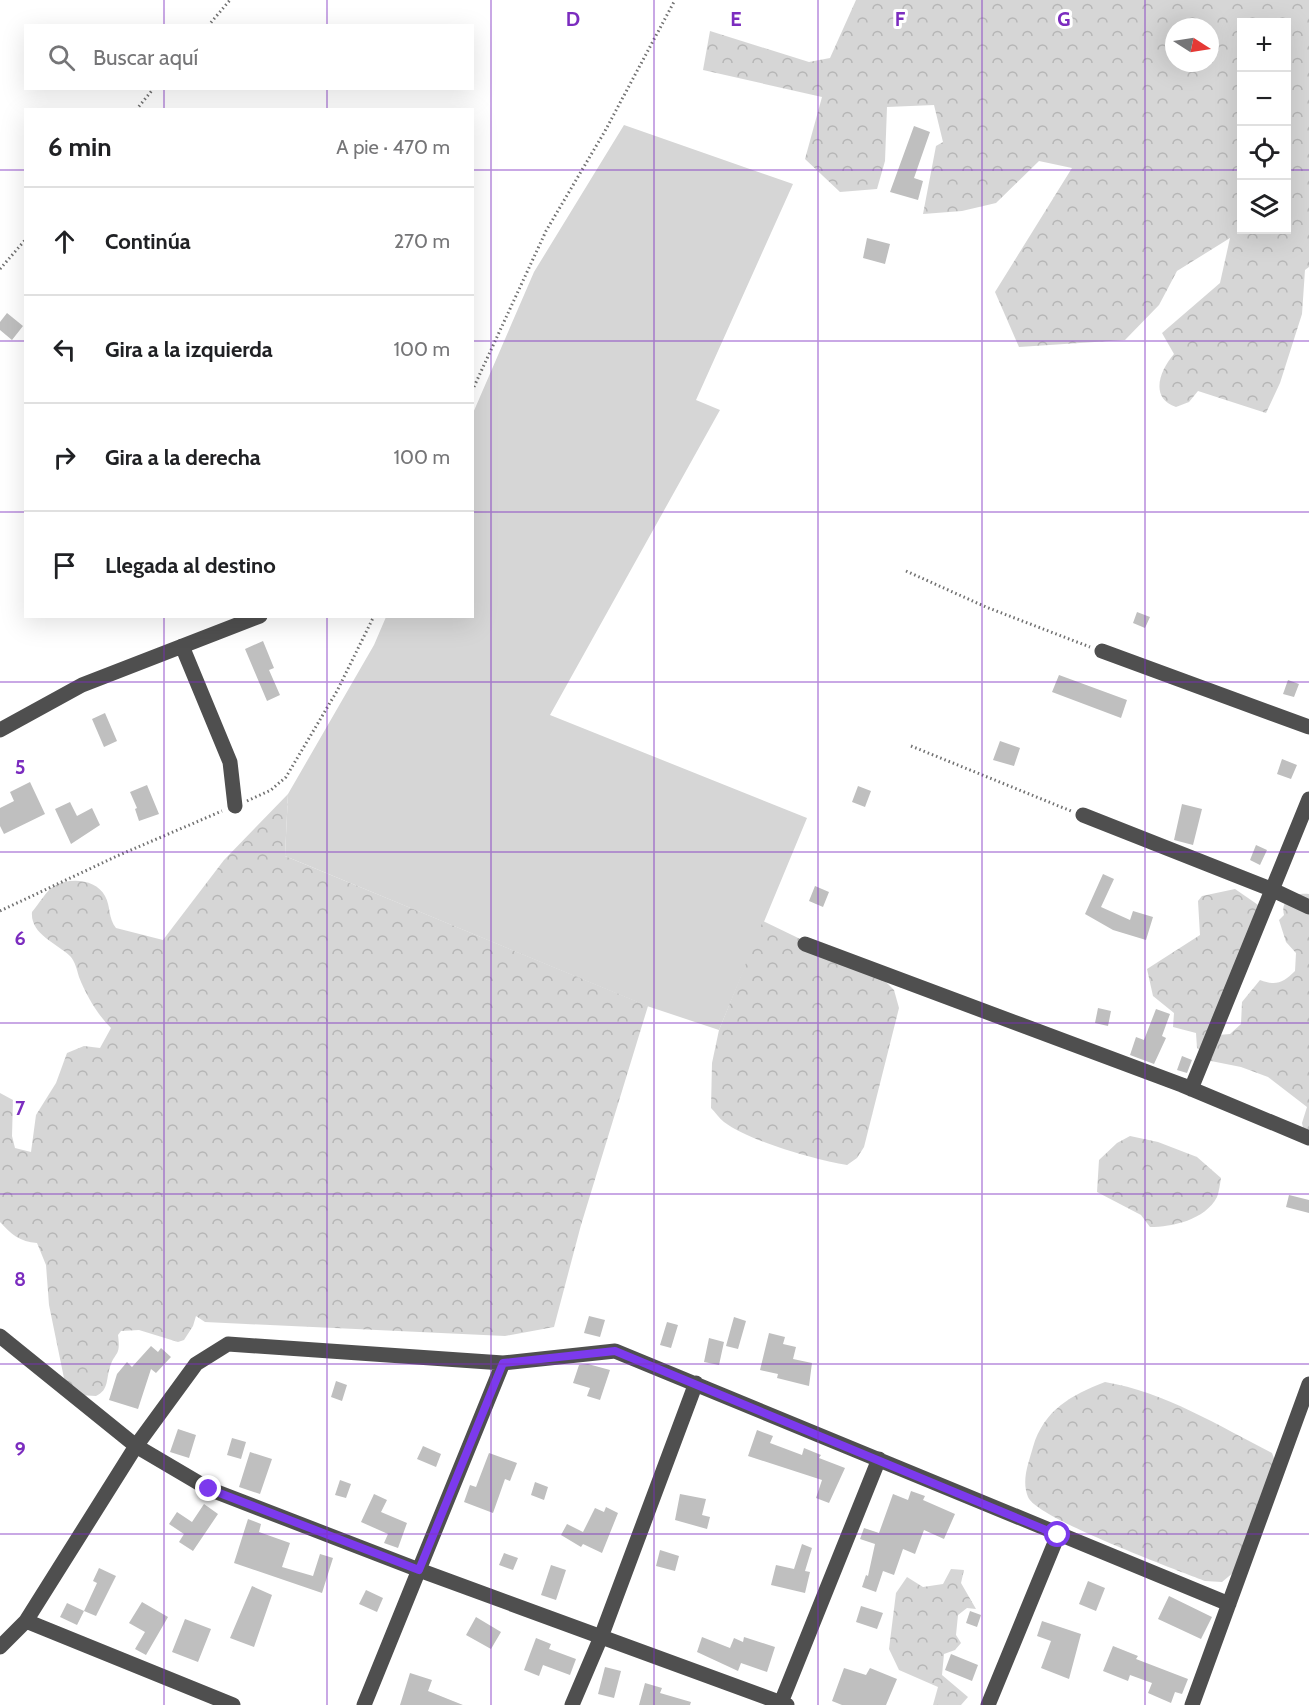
<!DOCTYPE html>
<html lang="es">
<meta charset="utf-8">
<style>
:root{--surface:#fff;--page:#f6f6f6;--text:#202124;--muted:#757577;--line:#e0e0e0}
body{margin:0;font-family:Cabin,sans-serif;background:var(--page);color:var(--text)}
.controls{position:absolute;right:18px;top:18px;display:grid;overflow:hidden;border-radius:0px;box-shadow:0 6px 24px #0002}
.controls button{width:54px;height:54px;display:grid;place-items:center;padding:0;border:0;border-bottom:2px solid var(--line);background:var(--surface);color:var(--text);font:30px sans-serif}
.compass{position:absolute;left:1165px;top:18px;width:54px;height:54px;border-radius:50%;background:var(--surface);box-shadow:0 6px 24px #0002;rotate:102deg}
.stop{position:absolute;width:18px;height:18px;margin:-14px;border:4px solid #7c3aed;border-radius:50%;background:#fff}
.stop.end{background:#7c3aed;border-color:#fff;box-shadow:0 2px 6px #0008}
.list{margin:0;padding:0;list-style:none}
h2{display:flex;justify-content:space-between;align-items:center;height:78px;margin:0;padding:0 24px;font-size:26px}
h2 small{font-size:20px;font-weight:400;color:var(--muted)}
.list li{display:grid;grid-template-columns:39px 1fr auto;gap:18px;align-items:center;box-sizing:border-box;height:108px;padding:0 24px;border-top:2px solid var(--line)}
.list b{display:block;font-size:22px;white-space:nowrap}
.list em{font-size:20px;font-style:normal;color:var(--muted)}
.icon{flex:none;width:33px;height:33px;fill:none;stroke:currentColor;stroke-width:2;stroke-linecap:round;stroke-linejoin:round}
.map{position:relative;flex:none;width:1309px;height:1705px;overflow:hidden}
.search{position:absolute;background:var(--surface);box-shadow:0 6px 24px #0002;left:24px;top:24px;width:450px;height:66px;display:flex;align-items:center;gap:15px;box-sizing:border-box;padding:0 21px;border-radius:0px;color:var(--muted);font-size:22px}
.panel{position:absolute;background:var(--surface);box-shadow:0 6px 24px #0002;left:24px;top:108px;width:450px;height:510px;border-radius:0px}
.map>svg:first-child{display:block}
.grass{fill:#d6d6d6}
.forest{fill:url(#forest-crowns);fill-rule:evenodd}
.building{fill:#bfbfbf}
.lines{fill:none;stroke-linecap:round;stroke-linejoin:round}
.path{stroke:#717171;stroke-width:3;stroke-dasharray:1.5 3;stroke-linecap:butt}
.minor{stroke:#4f4f4f;stroke-width:15}
.route{stroke:#7c3aed;stroke-width:8}
.grid{fill:none;stroke:#7b2cbf;stroke-width:1.5;stroke-opacity:0.55}
.grid-label{font-size:20px;text-anchor:middle;font-weight:bold;fill:#7b2cbf;stroke:#fff;stroke-width:6;stroke-linejoin:round;paint-order:stroke}
</style>
<div class="map">
<svg width="1309" height="1705" viewBox="0 0 1309 1705">
<defs>
<pattern id="forest-crowns" width="20" height="18" patternUnits="userSpaceOnUse" patternTransform="scale(1.5)"><rect width="20" height="18" fill="#d6d6d6"/><path d="M2 6a3 3 0 1 1 6 0M12 15a3 3 0 1 1 6 0" fill="none" stroke="#b6b6b6"/></pattern>
</defs>
<rect width="100%" height="100%" fill="#fff"/>
<!-- grass -->
<path class="grass" d="M624 125 793 184 696 400 720 410 550 715 807 818 719 1030 647 1006 285 856 288 794 374 645 386 617 472 616 473 413 534 272Z"/>
<!-- forest -->
<path class="forest" d="M856 0H1309V267L1305 270 1302 314 1280 383 1266 413 1198 391 1189 402 1176 407C1149 398 1160 370 1174 354L1162 333 1220 283 1230 238 1177 271 1159 305 1125 340 1019 347 995 292 1072 168 1039 161 996 203 962 211 923 214 936 146 943 142 934 105 887 107 885 161 877 189 840 192 805 159 822 97 703 70 710 31 809 62 830 58ZM1242 22H1286V230H1242ZM1174 27H1210V63H1174Z
M288 794 285 856 648 1006 581 1225 554 1327 505 1336 205 1322 196 1316 193 1326 184 1340 178 1342 139 1330 121 1331 118 1335C121 1357 115 1351 110 1367 106 1379 109 1390 96 1396L78 1395 65 1383 49 1305 46 1265 37 1243C20 1242 11 1234 0 1222V1093L13 1100 12 1136 15 1148 31 1152 36 1115 56 1083 67 1053 84 1046 100 1048 111 1028C97 1014 86 995 79 977 77 970 75 961 70 956 56 943 30 934 32 912 39 904 46 891 54 886 70 877 96 879 105 896 111 907 108 918 116 928L163 940 224 860Z
M1235 889 1264 909 1218 1035 1230 1034 1241 1024 1242 1002 1260 980C1276 986 1283 983 1295 971L1296 953 1286 942 1279 920 1284 915C1280 899 1295 892 1309 894V1135L1305 1137 1302 1123 1307 1107 1268 1077 1241 1067 1211 1061 1197 1048 1196 1033 1173 1027 1174 1013 1153 996 1147 969 1200 935 1198 901 1202 896Z
M763 921 883 979 894 990 899 1008 864 1147 857 1158 847 1165C815 1160 749 1141 724 1122 719 1118 715 1112 711 1108L712 1063 719 1030Z
M1130 1136 1158 1142 1197 1157 1221 1178C1220 1184 1219 1192 1217 1197 1205 1220 1172 1227 1150 1227L1141 1215 1097 1192 1099 1160 1117 1143Z
M1105 1382C1165 1392 1219 1426 1272 1453L1275 1461 1234 1572 1222 1582 1205 1581C1177 1570 1036 1518 1028 1497 1021 1480 1029 1462 1033 1447 1044 1410 1071 1395 1105 1382Z
M951 1569 964 1570 961 1583 976 1609 967 1608 958 1615 956 1635 961 1643 955 1650 944 1654 942 1675 968 1697 961 1705H933L938 1687 899 1670 889 1649 896 1593 907 1577 923 1587 943 1584Z"/>
<!-- building -->
<path class="building" d="M914 126 930 132 914 178 923 181 918 200 890 192Z
M867 238 890 244 885 264 863 258Z
M7 313 23 326 12 340 0 330V322Z
M1137 612 1150 617 1145 628 1133 623Z
M263 641 274 668 269 670 280 695 267 701 245 649Z
M1059 675 1127 700 1121 718 1052 692Z
M1288 680 1299 684 1294 697 1283 694Z
M105 713 117 741 104 747 92 719Z
M1000 741 1020 748 1014 766 993 760Z
M1282 759 1297 765 1291 779 1277 774Z
M30 782 45 814 4 834 0 826V808L14 801 10 792Z
M147 785 159 814 139 821 135 809 137 808 130 792Z
M858 786 871 791 865 807 852 802Z
M70 802 77 816 92 808 100 825 71 844 55 809Z
M1182 804 1202 809 1193 845 1174 840Z
M1256 845 1267 850 1260 865 1250 860Z
M1103 874 1114 879 1101 907 1130 920 1133 911 1153 917 1146 940 1113 930 1085 914Z
M815 886 829 892 823 907 809 901Z
M1098 1008 1111 1011 1108 1026 1095 1023Z
M1156 1009 1170 1014 1162 1036 1166 1038 1154 1064 1130 1055 1136 1037 1144 1040Z
M1182 1056 1192 1060 1187 1073 1177 1070Z
M1289 1195 1309 1200V1213L1286 1207Z
M589 1316 605 1320 600 1337 584 1333Z
M734 1317 746 1321 738 1349 726 1346Z
M667 1322 678 1325 671 1348 660 1345Z
M769 1333 785 1337 783 1344 796 1347 793 1359 812 1363 809 1386 777 1378 778 1374 760 1370Z
M709 1338 724 1342 719 1365 704 1362Z
M151 1346 158 1352 161 1348 171 1357 156 1373 151 1369 138 1409 109 1400 117 1374 127 1362 132 1367Z
M588 1364 610 1370 600 1400 587 1396 590 1388 573 1383 579 1365Z
M336 1381 347 1385 342 1401 331 1397Z
M178 1429 196 1435 189 1458 170 1452Z
M757 1430 773 1436 770 1443 802 1455 804 1448 821 1455 819 1458 845 1468 829 1503 816 1498 822 1480 748 1456Z
M232 1438 246 1442 241 1459 227 1455Z
M423 1446 441 1454 436 1467 417 1459Z
M250 1452 272 1459 260 1494 239 1487Z
M489 1453 517 1463 510 1481 505 1479 493 1513 464 1502 470 1485 476 1487Z
M340 1480 351 1484 346 1498 335 1495Z
M535 1482 548 1487 544 1500 531 1495Z
M911 1491 925 1496 923 1500 955 1514 944 1539 924 1530 915 1554 903 1549 894 1575 883 1571 876 1592 862 1587 866 1575 868 1576 875 1544 860 1539 864 1528 879 1533 893 1494 908 1500Z
M374 1494 387 1500 381 1512 407 1523 398 1548 384 1543 388 1534 361 1522Z
M680 1494 706 1499 702 1515 710 1517 707 1529 675 1520Z
M204 1504 218 1514 193 1551 179 1542 184 1534 169 1524 177 1512 192 1522Z
M606 1507 618 1513 602 1553 583 1544 581 1547 561 1535 567 1524 583 1532 595 1508 604 1512Z
M248 1519 261 1524 259 1532 290 1543 282 1567 313 1576 320 1554 333 1558 322 1593 234 1563Z
M802 1544 812 1548 805 1571 810 1572 805 1593 771 1585 776 1565 794 1569Z
M660 1550 679 1556 675 1571 656 1566Z
M504 1553 518 1558 513 1570 499 1565Z
M551 1565 566 1570 556 1600 541 1595Z
M99 1568 116 1576 96 1616 84 1611 97 1583 93 1581Z
M1088 1581 1105 1588 1096 1611 1079 1604Z
M252 1586 272 1595 254 1647 230 1638Z
M366 1590 383 1598 377 1612 359 1604Z
M1169 1596 1212 1617 1201 1639 1158 1619Z
M142 1602 168 1617 146 1655 135 1649 145 1632 129 1623Z
M67 1603 84 1611 77 1625 60 1617Z
M861 1606 883 1613 877 1629 856 1622Z
M970 1611 981 1615 977 1627 966 1623Z
M476 1617 501 1632 491 1649 466 1635Z
M185 1619 211 1629 198 1662 172 1652Z
M1042 1621 1081 1634 1069 1679 1041 1668 1051 1641 1037 1636Z
M702 1637 730 1648 734 1638 743 1642 744 1637 775 1647 767 1672 741 1663 738 1671 697 1652Z
M536 1638 551 1644 549 1649 576 1659 570 1675 543 1665 539 1676 524 1670Z
M1113 1646 1138 1656 1136 1659 1188 1679 1182 1694 1175 1692 1171 1703 1148 1693 1152 1683 1130 1675 1128 1681 1103 1671Z
M951 1654 978 1665 972 1681 945 1670Z
M605 1667 621 1671 614 1698 598 1694Z
M844 1668 866 1675 870 1668 897 1679 886 1705H842L832 1701Z
M410 1673 432 1680 428 1691 463 1705H400Z
M645 1683 662 1688 660 1693 691 1702 690 1705H639Z"/>
<g class="lines">
<!-- path -->
<path class="path" d="M208 26 230 0
M136 110 154 88
M0 269 26 239
M472 391 546 231 605 131 675 0
M906 571 986 607 1090 647
M911 746 1071 811
M247 801 271 790 286 777 337 691 374 616
M0 911 117 856 222 811"/>
<!-- minor -->
<path class="minor" d="M182 646 230 762 235 806
M1102 651 1309 727
M0 730 82 685 260 616
M1083 815 1273 890 1309 907
M805 944 1182 1085 1309 1138
M1191 1089 1309 799
M0 1336 136 1446 209 1489 419 1570 787 1705
M26 1621 233 1705
M0 1647 26 1621 136 1446 196 1364 228 1344 503 1363 615 1351 1229 1604
M364 1705 503 1363
M572 1705 601 1637 696 1383
M780 1705 879 1459
M988 1705 1058 1535
M1192 1705 1309 1384"/>
</g>
<g class="lines">
<!-- route -->
<path class="route" d="M209 1489 419 1570 503 1363 615 1351 1058 1535"/>
</g>
<!-- grid -->
<path class="grid" d="M164 0V26M327 0V26M491 0V1705M654 0V1705M818 0V1705M982 0V1705M1145 0V1705M164 88V110M327 88V110M0 170H26M472 170H1242M1286 170H1309M0 341H26M472 341H1309M0 512H26M472 512H1309M164 616V1705M327 616V1705M0 682H1309M0 852H1309M0 1023H1309M0 1194H1309M0 1364H1309M0 1534H1309"/>
<g class="grid-label">
<text x="573" y="26">D</text>
<text x="736" y="26">E</text>
<text x="900" y="26">F</text>
<text x="1064" y="26">G</text>
<text x="20" y="774">5</text>
<text x="20" y="945">6</text>
<text x="20" y="1115">7</text>
<text x="20" y="1286">8</text>
<text x="20" y="1456">9</text>
</g>
</svg>
<div class="controls">
<button>+</button>
<button>−</button>
<button><svg class="icon" aria-label="locate" viewBox="0 0 24 24"><circle cx="12" cy="12" r="6"/><path d="M12 2v4M12 18v4M2 12h4M18 12h4"/></svg></button>
<button><svg class="icon" aria-label="layers" viewBox="0 0 24 24"><path d="M12 4l9 5-9 5-9-5zM3 14l9 5 9-5"/></svg></button>
</div>
<svg class="compass" viewBox="-18 -18 36 36"><path d="M0-13l5 13h-10z" fill="#e53935"/><path d="M0 13l5-13h-10z" fill="#757577"/></svg>
<div class="stop" style="left:1058px;top:1535px"></div>
<div class="stop end" style="left:209px;top:1489px"></div>
<div class="search"><svg class="icon" aria-label="search" viewBox="0 0 24 24"><circle cx="10" cy="10" r="6"/><path d="M15 15l6 6"/></svg>Buscar aquí</div>
<section class="panel">
<h2>6 min<small>A pie · 470 m</small></h2>
<ul class="list">
<li><svg class="icon" aria-label="ahead" viewBox="0 0 24 24"><path d="M12 20V5M6 11l6-6 6 6"/></svg><div><b>Continúa</b></div><em>270 m</em></li>
<li><svg class="icon" aria-label="left" viewBox="0 0 24 24"><path d="M17 20v-9H6M10 6l-5 5 5 5"/></svg><div><b>Gira a la izquierda</b></div><em>100 m</em></li>
<li><svg class="icon" aria-label="right" viewBox="0 0 24 24"><path d="M7 20v-9h11M14 6l5 5-5 5"/></svg><div><b>Gira a la derecha</b></div><em>100 m</em></li>
<li><svg class="icon" aria-label="arrive" viewBox="0 0 24 24"><path d="M6 21V4h12l-3 4 3 4H6"/></svg><div><b>Llegada al destino</b></div></li>
</ul>
</section>
</div>
